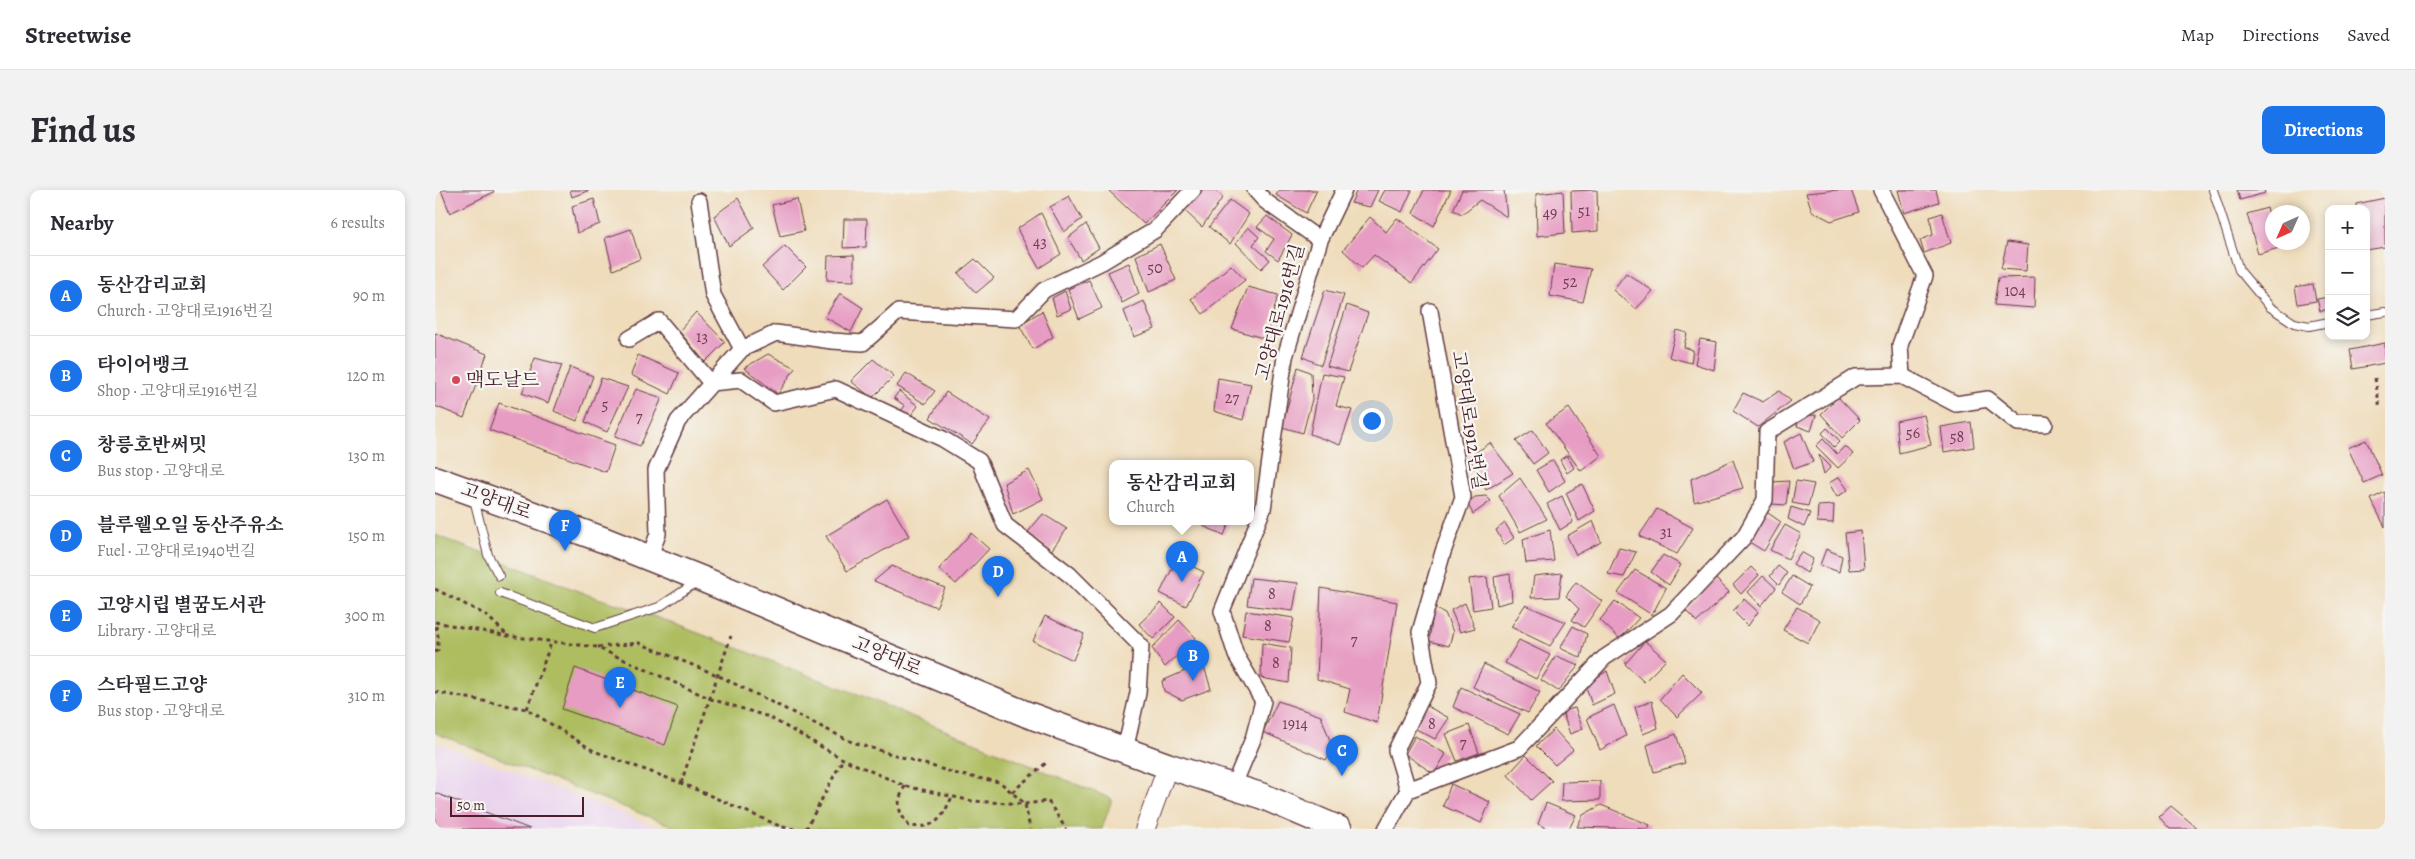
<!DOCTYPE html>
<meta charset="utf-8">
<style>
:root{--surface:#fff;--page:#f2f2f3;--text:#2b2b33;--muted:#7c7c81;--line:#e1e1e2;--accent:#1a73e8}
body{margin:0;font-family:Alegreya,"Noto Serif KR",serif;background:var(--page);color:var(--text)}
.controls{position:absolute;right:15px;top:15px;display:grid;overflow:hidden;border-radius:10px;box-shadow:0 2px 8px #0003}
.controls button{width:45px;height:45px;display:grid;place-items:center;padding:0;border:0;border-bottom:1px solid var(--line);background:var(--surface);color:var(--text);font:25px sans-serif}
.compass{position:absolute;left:1830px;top:15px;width:45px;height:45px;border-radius:50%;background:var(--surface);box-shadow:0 2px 8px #0003;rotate:225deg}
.scale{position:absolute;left:15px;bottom:12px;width:134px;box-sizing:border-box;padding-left:5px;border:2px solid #4a1f2b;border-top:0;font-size:14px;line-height:18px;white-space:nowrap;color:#4a1f2b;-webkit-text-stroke:4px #f6f6f2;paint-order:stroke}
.you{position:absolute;left:936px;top:230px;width:18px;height:18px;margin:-12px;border:4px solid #fff;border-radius:50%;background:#1a73e8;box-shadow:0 0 0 8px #1a73e833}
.badge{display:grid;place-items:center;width:32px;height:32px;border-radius:50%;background:var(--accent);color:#fff;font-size:16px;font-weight:700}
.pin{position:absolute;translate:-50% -41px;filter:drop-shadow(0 1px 2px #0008)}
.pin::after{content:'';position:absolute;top:26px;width:18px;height:15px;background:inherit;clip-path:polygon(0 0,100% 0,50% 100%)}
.popup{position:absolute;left:674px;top:270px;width:145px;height:65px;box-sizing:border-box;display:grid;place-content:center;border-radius:10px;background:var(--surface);filter:drop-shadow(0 1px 4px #0005);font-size:16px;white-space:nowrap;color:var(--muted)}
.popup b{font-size:19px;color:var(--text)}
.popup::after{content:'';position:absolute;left:50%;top:100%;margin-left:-10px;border:10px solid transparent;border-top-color:var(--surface)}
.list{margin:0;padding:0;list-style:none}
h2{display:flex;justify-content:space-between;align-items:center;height:65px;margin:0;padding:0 20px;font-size:21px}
h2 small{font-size:16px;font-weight:400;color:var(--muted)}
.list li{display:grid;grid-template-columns:32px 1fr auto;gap:15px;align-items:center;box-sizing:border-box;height:80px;padding:0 20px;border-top:1px solid var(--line)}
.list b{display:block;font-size:19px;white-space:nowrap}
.list p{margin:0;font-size:16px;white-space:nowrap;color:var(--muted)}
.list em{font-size:16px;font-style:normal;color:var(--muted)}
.icon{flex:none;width:28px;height:28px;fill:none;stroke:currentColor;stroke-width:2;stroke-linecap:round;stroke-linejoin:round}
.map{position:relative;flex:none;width:1950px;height:639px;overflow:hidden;border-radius:10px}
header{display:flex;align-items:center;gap:30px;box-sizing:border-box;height:70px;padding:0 25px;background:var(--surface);border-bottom:1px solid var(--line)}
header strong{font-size:24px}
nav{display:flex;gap:28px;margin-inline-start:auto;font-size:18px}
.intro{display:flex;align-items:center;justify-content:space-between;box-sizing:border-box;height:120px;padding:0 30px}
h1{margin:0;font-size:35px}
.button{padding:12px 22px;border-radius:10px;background:var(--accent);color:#fff;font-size:18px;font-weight:700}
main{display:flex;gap:30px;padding:0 30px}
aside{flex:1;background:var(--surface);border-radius:10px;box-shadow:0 2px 8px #0003}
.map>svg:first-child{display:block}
.built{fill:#e9d1ed}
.green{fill:#adbd60;stroke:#7c6e46}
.building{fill:#e79dc3}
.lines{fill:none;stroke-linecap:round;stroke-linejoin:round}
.service-casing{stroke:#633b41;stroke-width:10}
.minor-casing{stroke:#633b41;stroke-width:18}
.tertiary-casing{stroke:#633b41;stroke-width:21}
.primary-casing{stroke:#633b41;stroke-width:28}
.path{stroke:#633b41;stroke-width:3;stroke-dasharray:4 4;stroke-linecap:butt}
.service{stroke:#fff;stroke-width:8}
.minor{stroke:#fff;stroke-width:15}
.tertiary{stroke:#fff;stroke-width:19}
.primary{stroke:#fff;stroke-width:25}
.poi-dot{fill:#d1495b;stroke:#f6f6f2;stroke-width:2}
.labels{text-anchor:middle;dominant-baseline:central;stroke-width:4.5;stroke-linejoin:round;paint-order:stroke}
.number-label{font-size:16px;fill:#713e51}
.street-label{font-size:19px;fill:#4a1f2b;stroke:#f6f6f2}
.poi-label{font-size:19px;fill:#4a1f2b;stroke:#f6f6f2;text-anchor:start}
</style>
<header>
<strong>Streetwise</strong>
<nav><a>Map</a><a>Directions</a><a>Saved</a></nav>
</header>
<div class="intro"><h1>Find us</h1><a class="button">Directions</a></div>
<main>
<aside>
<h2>Nearby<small>6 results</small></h2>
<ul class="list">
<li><span class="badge">A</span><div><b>동산감리교회</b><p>Church · 고양대로1916번길</p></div><em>90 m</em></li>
<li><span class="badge">B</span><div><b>타이어뱅크</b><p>Shop · 고양대로1916번길</p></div><em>120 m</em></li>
<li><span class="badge">C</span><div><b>창릉호반써밋</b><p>Bus stop · 고양대로</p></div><em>130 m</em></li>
<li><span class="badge">D</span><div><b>블루웰오일 동산주유소</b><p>Fuel · 고양대로1940번길</p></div><em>150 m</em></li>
<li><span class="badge">E</span><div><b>고양시립 별꿈도서관</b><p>Library · 고양대로</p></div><em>300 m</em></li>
<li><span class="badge">F</span><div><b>스타필드고양</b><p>Bus stop · 고양대로</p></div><em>310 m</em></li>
</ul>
</aside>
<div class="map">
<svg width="1950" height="639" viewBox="0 0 1950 639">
<rect width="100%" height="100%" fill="#f6f6f2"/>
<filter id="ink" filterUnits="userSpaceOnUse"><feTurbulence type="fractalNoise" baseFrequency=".02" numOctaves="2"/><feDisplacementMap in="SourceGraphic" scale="10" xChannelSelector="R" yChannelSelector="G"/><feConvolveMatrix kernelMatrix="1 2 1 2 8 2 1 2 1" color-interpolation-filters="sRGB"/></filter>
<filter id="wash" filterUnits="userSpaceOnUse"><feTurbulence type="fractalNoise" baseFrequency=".0096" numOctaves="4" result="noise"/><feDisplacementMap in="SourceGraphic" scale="20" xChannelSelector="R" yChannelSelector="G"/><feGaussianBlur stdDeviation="1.12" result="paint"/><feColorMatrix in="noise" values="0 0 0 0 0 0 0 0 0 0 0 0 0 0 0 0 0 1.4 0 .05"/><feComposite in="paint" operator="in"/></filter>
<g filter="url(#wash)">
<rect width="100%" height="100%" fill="#efdcbb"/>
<!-- built -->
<path class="built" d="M0 552 227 639H0Z"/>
<!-- green -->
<path class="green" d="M0 345 156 406 208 422 425 505 677 609 667 639H245L0 543Z"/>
<g id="blocks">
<!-- building -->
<path class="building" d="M6 0H58L59 2 15 23Z
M135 0H155L137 7Z
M673 0H743L709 34Z
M766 0H779L788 7 767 37 748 19Z
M845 0H882L871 23 841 5Z
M922 0H943L935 17 916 13Z
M950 0H977L967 22 944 11Z
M989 0H1016L999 36 978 23Z
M1027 0H1069L1072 27 1045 10 1027 24 1018 20Z
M1162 0 1163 41 1137 43 1136 1Z
M1402 0H1416L1424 22 1396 31 1377 21 1371 3Z
M1463 0H1501L1504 12 1469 23Z
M1802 0H1829L1830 3 1805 10Z
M1128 1 1130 43 1102 46 1101 4Z
M634 6 647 29 629 42 615 17Z
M303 8 319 38 294 56 279 26Z
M1950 8V57L1931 60V19H1921V14Z
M159 9 165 34 142 43 137 16Z
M362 9 369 41 345 46 337 15Z
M795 10 814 24 795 54 774 37Z
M1832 18 1838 37V52H1842L1844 58 1823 64 1812 24Z
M606 23 626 64 604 78 582 39Z
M1507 23 1516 53 1489 63 1485 50 1498 45 1495 27Z
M832 26 857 45 843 70 831 61 839 49 822 37Z
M935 27 951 42 962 28 1003 59 977 93 939 65 927 78 908 60Z
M409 29H432L431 57 408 58Z
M651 34 664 58 646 70 633 48Z
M813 37 824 47 818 55 835 70 826 79 801 53Z
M196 39 205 69 178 80 170 48Z
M1572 52 1593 55 1591 81 1566 79Z
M725 54 741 90 714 102 701 66Z
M350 56 371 77 348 100 327 77Z
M419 65V91L392 90 393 66Z
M540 69 559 88 541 103 523 83Z
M694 73 704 104 687 113 673 82Z
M1119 74 1156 79 1148 112 1115 106Z
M796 75 810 90 768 124 756 109Z
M1191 83 1218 101 1201 119 1178 100Z
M1600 87 1599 118 1559 115 1563 88Z
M654 90 667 118 644 129 633 99Z
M1878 94 1881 111 1863 114 1860 97Z
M813 97 843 105 831 149 797 139Z
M890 100 909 105 886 175 868 167Z
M630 101 636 119 622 125 617 108Z
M405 103 428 118 416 142 390 127Z
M1894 107V119L1885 121 1882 109Z
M709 111 720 139 699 147 689 121Z
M912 115 933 123 913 182 892 176Z
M607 121 618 147 598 159 584 135Z
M261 122 290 152 270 172 244 141Z
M1241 140 1252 143 1249 157 1258 160 1256 173 1234 167Z
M0 143 52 164 29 228 0 216Z
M1265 149 1282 152 1279 180 1260 174Z
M1950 153V173L1918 179 1915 160Z
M333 164 360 178 343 204 309 178Z
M203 165 244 183 235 204 196 185Z
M100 168 127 175 113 213 87 203Z
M438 169 459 186 437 208 416 191Z
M135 177 158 186 142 231 119 221Z
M863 177 876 183 877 209 868 243 847 237Z
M471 183 500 201 490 214 462 196Z
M887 183 909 187 901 216 917 220 905 255 875 244Z
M166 188 193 197 172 242 150 232Z
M783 188 816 194 808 230 779 221Z
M201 199 227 208 205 256 180 246Z
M464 201 483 216 474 228 465 222 470 216 459 208Z
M1344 201 1356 211 1323 237 1298 221 1308 203 1328 212Z
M511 202 555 230 537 254 495 228Z
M1403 207 1425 230 1407 248 1386 224Z
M64 213 180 255 171 282 54 240Z
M1134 218 1166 266 1146 281 1111 233Z
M1381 225 1376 241 1362 236 1365 226Z
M1489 225 1496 255 1464 263 1461 231Z
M1536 232 1539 257 1509 262 1506 237Z
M1392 238 1405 251 1399 257 1387 243Z
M1098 240 1113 263 1098 274 1081 251Z
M1366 243 1378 272 1359 279 1349 252Z
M1388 249 1402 264 1410 256 1418 264 1403 278 1381 256Z
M1931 250 1947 285 1929 293 1913 258Z
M1055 253 1078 283 1051 300 1034 267Z
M1132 265 1139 278 1132 283 1125 270Z
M1384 265 1396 277 1389 284Z
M1118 270 1130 291 1114 302 1101 280Z
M1298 270 1308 298 1259 312 1256 289Z
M594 280 608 309 578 324 569 293Z
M1404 287 1413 300 1402 307 1394 293Z
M1085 288 1112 329 1085 342 1064 306Z
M1354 291 1351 315 1337 314 1338 292Z
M1361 291 1379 294 1373 316 1357 313Z
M1147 294 1160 321 1144 331 1131 303Z
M1950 302V337L1936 309Z
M1051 306 1056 311 1038 324 1032 313 1040 307Z
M1127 306 1138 332 1125 340 1112 314Z
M452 309 474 346 412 381 391 346Z
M1399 315 1398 333 1382 332 1383 316Z
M1356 317 1375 323 1369 337 1353 329Z
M1222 319 1258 338 1242 364 1204 346Z
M1330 321 1346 332 1329 361 1314 352Z
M608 324 632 339 615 362 593 342Z
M771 331H795L789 345 768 336Z
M1158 331 1166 352 1141 365 1132 346Z
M1070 333 1079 348 1069 355 1061 340Z
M1350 335 1366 344 1353 369 1335 360Z
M1115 340 1119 371 1091 373 1088 349Z
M1426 341 1429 379 1414 380 1410 343Z
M536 343 554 359 521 394 504 379Z
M1184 358 1201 362 1189 387 1173 384Z
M1391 359 1407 366 1404 382 1385 375Z
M1366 362 1378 369 1372 383 1358 374Z
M1228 365 1246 375 1234 395 1216 382Z
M742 369 769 382 751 416 725 403Z
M457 376 510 398 501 417 439 391Z
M1343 376 1352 383 1344 395 1335 386Z
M1316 377 1324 385 1306 404 1298 395Z
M1200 380 1231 398 1217 425 1183 403Z
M1127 383 1124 407 1096 408 1099 386Z
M1075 384 1077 411 1062 415 1059 387Z
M1328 386 1341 398 1326 416 1313 402Z
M1357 386 1375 397 1365 414 1347 402Z
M1052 387 1056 417 1038 420 1034 389Z
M816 388 863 393 858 421 812 415Z
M1281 389 1294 402 1262 432 1250 420Z
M1141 392 1167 411 1149 437 1137 430 1144 419 1131 406Z
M886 398 962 412 942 533 910 522 915 499 882 489Z
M1309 409 1323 422 1313 436 1298 421Z
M1180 411 1204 428 1185 449 1165 430Z
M726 413 740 427 718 449 704 434Z
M1030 413 1040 438 1025 442 1016 420Z
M1090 415 1131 432 1115 456 1076 437Z
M1362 417 1385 430 1373 453 1348 440Z
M999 418 1010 423 1018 442 1014 456 994 451Z
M811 421 859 428 854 452 807 445Z
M610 426 649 444 638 470 598 451Z
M744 430 761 448 730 477 717 458Z
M1138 436 1152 444 1146 468 1125 458Z
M1084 450 1115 465 1101 489 1070 473Z
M1210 451 1231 470 1209 492 1190 474Z
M827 453 856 458 854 493 826 488Z
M1121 466 1144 475 1123 501 1106 490Z
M768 473 776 499 747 510 729 501 727 491Z
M1049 474 1105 502 1093 523 1038 497Z
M140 478 243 517 230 555 127 519Z
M1172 481 1180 504 1157 515 1150 495Z
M1247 483 1267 503 1242 527 1225 509Z
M1026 497 1085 524 1073 544 1018 517Z
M843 511 886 526 898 559 891 570 828 542Z
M1217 511 1223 538 1208 544 1200 517Z
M990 515 1014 528 1000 549 981 539Z
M1179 515 1191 546 1165 560 1152 528Z
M1140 518 1148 539 1135 544 1127 521Z
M1034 535 1044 563 1022 571 1011 544Z
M1119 539 1138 560 1120 575 1101 556Z
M1241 544 1250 573 1219 582 1212 555Z
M980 546 1011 564 999 584 970 564Z
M1091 565 1117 591 1096 610 1073 585Z
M1165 591V610L1126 611 1127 592Z
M1016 594 1055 612 1046 633 1008 616Z
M0 603 95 639H0Z
M1111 613 1141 625 1134 639H1113L1103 634Z
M1166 615 1215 635 1213 639 1142 637 1148 625Z
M1736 616 1761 637 1759 639H1735L1724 627Z"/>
</g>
</g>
<g filter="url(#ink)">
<use href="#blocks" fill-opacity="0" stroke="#633b41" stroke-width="1"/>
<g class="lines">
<defs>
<path id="service" d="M1778 0 1804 80 1835 117 1859 133 1874 136 1894 132
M1931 125 1950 122
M39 309 53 365 64 386
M65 403 160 438 224 417 262 392"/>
<path id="minor" d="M820 0 830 11 885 50
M1446 0 1490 86 1465 155 1467 186
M264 11 278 105 307 159
M194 149 224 131 276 193 306 190 339 213 401 199 508 249 544 271 570 335 635 385 706 456 703 503 690 560
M214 368 223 344 221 280 243 231 307 159 341 143 397 151 428 153 463 122 581 129 609 100 667 72 720 40 758 0
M798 597 818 549 828 511 801 465 787 421 828 319 850 167 885 50 909 0
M973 600 961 560 994 493 985 442 1008 362 1028 307 995 121
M951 639 973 600 1084 558 1169 468 1236 424 1309 347 1330 310 1332 242 1421 187 1467 186 1521 214 1553 209 1583 233 1610 234"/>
<path id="tertiary" d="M710 639 733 576"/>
<path id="primary" d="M0 289 169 350 267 389 591 524 733 576 827 606 904 639"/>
</defs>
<!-- service casing -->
<use href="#service" class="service-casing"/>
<!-- minor casing -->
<use href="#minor" class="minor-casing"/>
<!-- tertiary casing -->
<use href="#tertiary" class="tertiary-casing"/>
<!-- primary casing -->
<use href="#primary" class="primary-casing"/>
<!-- path -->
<path class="path" d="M1940 188 1945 219
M0 399 51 425 73 446
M0 432 73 446 161 457 276 509 334 527 408 569 470 596 537 611 590 614 613 611 631 639
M163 457 204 453 282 485 417 552 526 585 565 592 590 614 595 639
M0 462 3 460V446L0 432
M0 502 92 519 159 561 246 593 347 637 360 639
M92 519 116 453
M246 593 296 446
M470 596C461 614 462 620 474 636 502 639 506 629 517 607
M577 602 611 573
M371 639 408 569"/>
<!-- service -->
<use href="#service" class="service"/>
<!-- minor -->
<use href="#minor" class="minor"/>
<!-- tertiary -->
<use href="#tertiary" class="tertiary"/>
<!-- primary -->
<use href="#primary" class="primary"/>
</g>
</g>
<!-- markers -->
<circle class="poi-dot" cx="21" cy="190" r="5"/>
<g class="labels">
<!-- number labels -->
<g class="number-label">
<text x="1149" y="21">51</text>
<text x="1115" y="23">49</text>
<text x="605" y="52">43</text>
<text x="720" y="78">50</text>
<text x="1135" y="92">52</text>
<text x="1580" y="101">104</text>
<text x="267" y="147">13</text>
<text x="797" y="208">27</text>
<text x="170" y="215">5</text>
<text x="204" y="227">7</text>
<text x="1478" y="243">56</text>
<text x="1522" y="247">58</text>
<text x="1231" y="342">31</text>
<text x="837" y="404">8</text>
<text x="833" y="436">8</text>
<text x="919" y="450">7</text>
<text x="841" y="473">8</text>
<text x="860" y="534">1914</text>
<text x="997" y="534">8</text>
<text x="1028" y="553">7</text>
</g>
<!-- street labels -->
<g class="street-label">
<text transform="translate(845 122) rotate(-75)">고양대로1916번길</text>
<text transform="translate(1034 230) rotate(81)">고양대로1912번길</text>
<text transform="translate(61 311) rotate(20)">고양대로</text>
<text transform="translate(452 466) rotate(23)">고양대로</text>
</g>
<!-- poi labels -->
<g class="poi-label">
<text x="31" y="190">맥도날드</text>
</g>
</g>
</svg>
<div class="controls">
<button>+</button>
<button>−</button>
<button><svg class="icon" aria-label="layers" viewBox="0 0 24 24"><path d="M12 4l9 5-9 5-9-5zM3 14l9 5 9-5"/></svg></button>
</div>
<svg class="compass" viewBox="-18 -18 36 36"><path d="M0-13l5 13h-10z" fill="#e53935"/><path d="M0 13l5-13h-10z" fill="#7c7c81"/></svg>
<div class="scale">50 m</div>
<div class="you"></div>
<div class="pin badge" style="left:747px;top:392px">A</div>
<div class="popup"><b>동산감리교회</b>Church</div>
<div class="pin badge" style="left:758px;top:491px">B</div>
<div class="pin badge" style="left:907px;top:586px">C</div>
<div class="pin badge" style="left:563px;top:407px">D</div>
<div class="pin badge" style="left:185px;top:518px">E</div>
<div class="pin badge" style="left:130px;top:361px">F</div>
</div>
</main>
